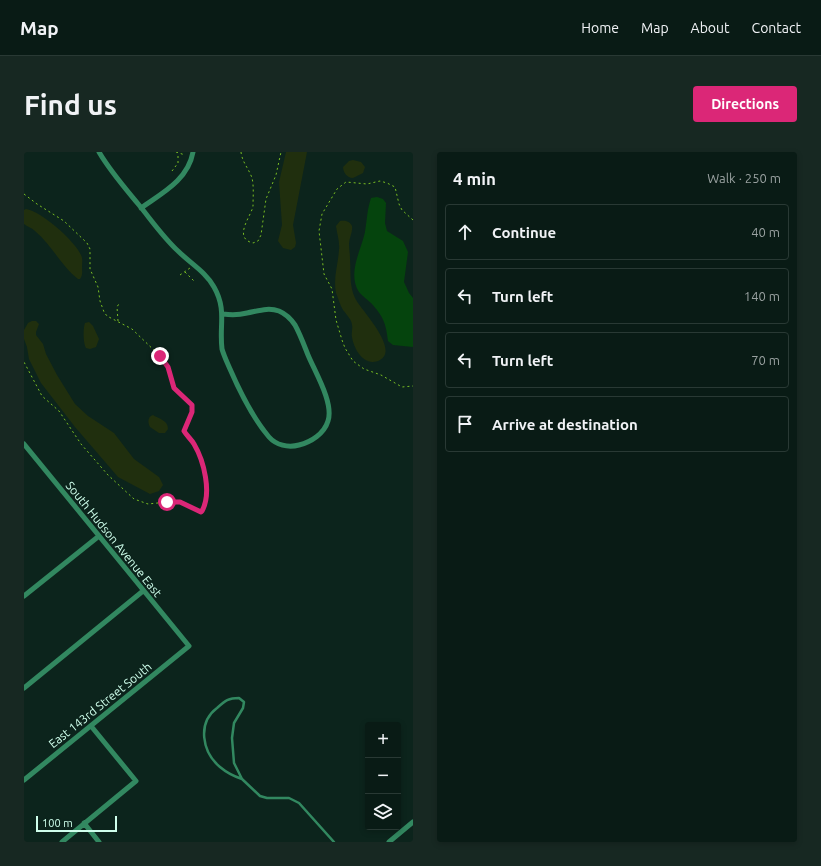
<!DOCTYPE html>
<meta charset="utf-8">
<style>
:root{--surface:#091b15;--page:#172822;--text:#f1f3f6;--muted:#99a1a0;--line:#293934;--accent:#db2777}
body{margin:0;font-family:Ubuntu,sans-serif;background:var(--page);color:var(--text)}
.controls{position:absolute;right:12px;bottom:12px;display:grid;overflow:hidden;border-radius:4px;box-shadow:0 2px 6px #0003}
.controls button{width:36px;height:36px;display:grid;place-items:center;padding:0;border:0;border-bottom:1px solid var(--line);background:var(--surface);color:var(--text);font:20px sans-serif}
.scale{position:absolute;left:12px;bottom:10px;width:81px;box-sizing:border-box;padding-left:4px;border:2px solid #cfffec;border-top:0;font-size:11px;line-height:14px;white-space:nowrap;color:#cfffec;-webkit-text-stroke:3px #0c241c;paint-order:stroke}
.stop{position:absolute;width:12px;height:12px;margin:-9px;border:3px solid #db2777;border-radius:50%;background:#fff}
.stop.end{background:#db2777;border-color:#fff;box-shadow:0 1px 4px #0008}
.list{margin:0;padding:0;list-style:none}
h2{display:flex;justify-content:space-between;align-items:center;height:52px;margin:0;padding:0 16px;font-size:17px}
h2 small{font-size:13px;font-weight:400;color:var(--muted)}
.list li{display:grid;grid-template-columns:26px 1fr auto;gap:12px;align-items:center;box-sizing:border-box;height:56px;margin:0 8px 8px;padding:0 8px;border:1px solid var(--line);border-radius:4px}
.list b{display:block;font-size:15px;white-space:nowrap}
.list em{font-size:13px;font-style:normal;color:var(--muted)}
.icon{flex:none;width:22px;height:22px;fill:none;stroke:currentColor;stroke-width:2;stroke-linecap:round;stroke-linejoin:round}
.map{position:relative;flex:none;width:389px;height:690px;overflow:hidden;border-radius:4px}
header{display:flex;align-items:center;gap:24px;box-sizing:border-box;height:56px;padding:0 20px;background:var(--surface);border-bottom:1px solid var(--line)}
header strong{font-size:19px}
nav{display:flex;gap:22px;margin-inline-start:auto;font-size:14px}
.intro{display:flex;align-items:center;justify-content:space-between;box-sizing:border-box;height:96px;padding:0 24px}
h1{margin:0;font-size:28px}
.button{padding:10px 18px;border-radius:4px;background:var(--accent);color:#fff;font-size:14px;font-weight:700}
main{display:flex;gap:24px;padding:0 24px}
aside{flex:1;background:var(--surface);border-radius:4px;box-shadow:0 2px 6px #0003}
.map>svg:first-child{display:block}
.green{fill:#202f0e}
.water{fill:#05440d}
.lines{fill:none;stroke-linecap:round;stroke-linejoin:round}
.path{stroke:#7abf23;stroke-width:1;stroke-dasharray:2 3;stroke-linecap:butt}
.lane{stroke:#328860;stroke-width:2.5}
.street{stroke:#328860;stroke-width:5}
.route{stroke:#db2777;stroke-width:5}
.labels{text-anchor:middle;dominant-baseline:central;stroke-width:3;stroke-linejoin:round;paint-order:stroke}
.street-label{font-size:12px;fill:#cfffec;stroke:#0c241c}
</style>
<header>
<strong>Map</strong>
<nav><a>Home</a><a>Map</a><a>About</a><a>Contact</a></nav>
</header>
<div class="intro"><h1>Find us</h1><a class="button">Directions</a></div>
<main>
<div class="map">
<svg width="389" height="690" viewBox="0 0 389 690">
<rect width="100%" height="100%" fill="#0c241c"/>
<!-- green -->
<path class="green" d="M262 0H283L269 73 272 91 271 95 267 98 259 96 254 89 258 73 255 30Z
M329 8 337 10 341 15 339 21 329 26C323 26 319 20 319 15L325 9Z
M2 57C17 59 51 89 57 103 59 107 58 111 58 115 58 120 59 123 56 127H54C37 114 28 93 11 79 8 76 4 75 0 72V58Z
M316 69C321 68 326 69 328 74 329 80 325 86 325 92 325 97 326 102 326 107 327 120 325 133 331 146 336 157 376 197 356 208 341 216 330 198 328 185 327 181 329 177 328 173 328 168 322 162 319 158 316 153 314 146 312 141 309 126 314 113 315 98 316 90 313 82 312 74Z
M8 169H12L15 172 12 180V183L19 192 22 202 33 223 51 252 64 264 90 281 110 307 135 325 139 333 135 339 126 342 94 325 51 275 17 231 5 207 3 195 0 187V178L4 171Z
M65 170 69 174 75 187 72 195 66 197 62 196C59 191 59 176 61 171Z
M129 263C135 267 144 268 144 277L141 281H135L126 275C124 271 123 265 129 263Z"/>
<!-- water -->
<path class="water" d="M353 45 359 47 362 51 361 71 363 79 379 89 384 100 380 130 385 141 389 146V195L369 193 364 189C362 171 359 164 347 151 343 147 338 144 335 140 323 121 337 99 341 80 343 68 343 58 347 46Z"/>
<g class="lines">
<!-- path -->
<path class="path" d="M152 0 161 3
M217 0C218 10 225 17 228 26 230 34 229 46 229 54 228 63 208 86 229 91L234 89 237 83 242 47 252 23 257 0
M148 19 154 11V1
M0 42 13 52 40 69 63 91 66 97V117L74 135 76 149 80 160 83 164 108 177 136 204 144 215 150 236 167 251 168 256 160 279C163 284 167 287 170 292 180 308 188 341 178 359L175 360 153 349 124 352 110 347 84 323 57 292 35 259 18 244 0 210
M389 68 378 58 375 52 371 35 363 31 356 29 343 32 322 30 313 37 298 62 295 79 300 122 308 137 312 168 318 188 321 196 329 209 340 217 357 223 378 235 389 234
M161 120 170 129
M156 123 166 116
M94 169 93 155 96 150"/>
<!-- lane -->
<path class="lane" d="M218 627C209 624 203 621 196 615 178 600 173 571 193 556 201 549 204 546 215 546L220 550 219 556 210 571 208 586 210 611 218 627 236 644 243 646H265L275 651 310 690"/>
<!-- street -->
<path class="street" d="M75 0C86 19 101 36 115 53 128 69 139 85 154 99 166 111 182 120 190 135 203 158 195 173 198 197 200 204 203 210 206 217 216 240 228 265 245 285 252 293 264 296 275 293 287 290 300 282 304 269 310 251 291 220 284 203 280 193 276 182 271 173 267 167 262 162 255 159 244 155 234 159 223 161 215 163 207 163 199 162
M117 56C138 41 164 28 169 0
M0 292 165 494 0 628
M0 444 75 384
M0 536 119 439
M60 671 75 690
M38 690 112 629 67 574
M365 690 389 670"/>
</g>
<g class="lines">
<!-- route -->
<path class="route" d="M136 204 144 215 150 236 168 253V260L160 279C163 284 167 287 170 292 180 309 188 341 178 359L177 360 156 350H143"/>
</g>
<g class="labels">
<!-- street labels -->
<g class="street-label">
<text transform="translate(90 387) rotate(51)">South Hudson Avenue East</text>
<text transform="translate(76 553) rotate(-39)">East 143rd Street South</text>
</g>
</g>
</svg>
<div class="controls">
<button>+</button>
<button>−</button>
<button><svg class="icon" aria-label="layers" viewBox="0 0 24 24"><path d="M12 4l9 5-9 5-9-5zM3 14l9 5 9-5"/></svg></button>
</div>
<div class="scale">100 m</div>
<div class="stop" style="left:143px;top:350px"></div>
<div class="stop end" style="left:136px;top:204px"></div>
</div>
<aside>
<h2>4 min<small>Walk · 250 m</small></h2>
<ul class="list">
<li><svg class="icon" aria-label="ahead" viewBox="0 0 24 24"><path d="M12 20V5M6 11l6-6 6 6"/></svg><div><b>Continue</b></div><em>40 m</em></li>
<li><svg class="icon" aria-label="left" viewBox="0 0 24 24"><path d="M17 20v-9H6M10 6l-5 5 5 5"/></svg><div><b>Turn left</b></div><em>140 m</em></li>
<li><svg class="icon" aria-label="left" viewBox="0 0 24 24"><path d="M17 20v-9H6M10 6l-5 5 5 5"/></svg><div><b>Turn left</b></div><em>70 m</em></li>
<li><svg class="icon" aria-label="arrive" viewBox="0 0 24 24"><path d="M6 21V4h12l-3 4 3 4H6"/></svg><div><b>Arrive at destination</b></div></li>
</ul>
</aside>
</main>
